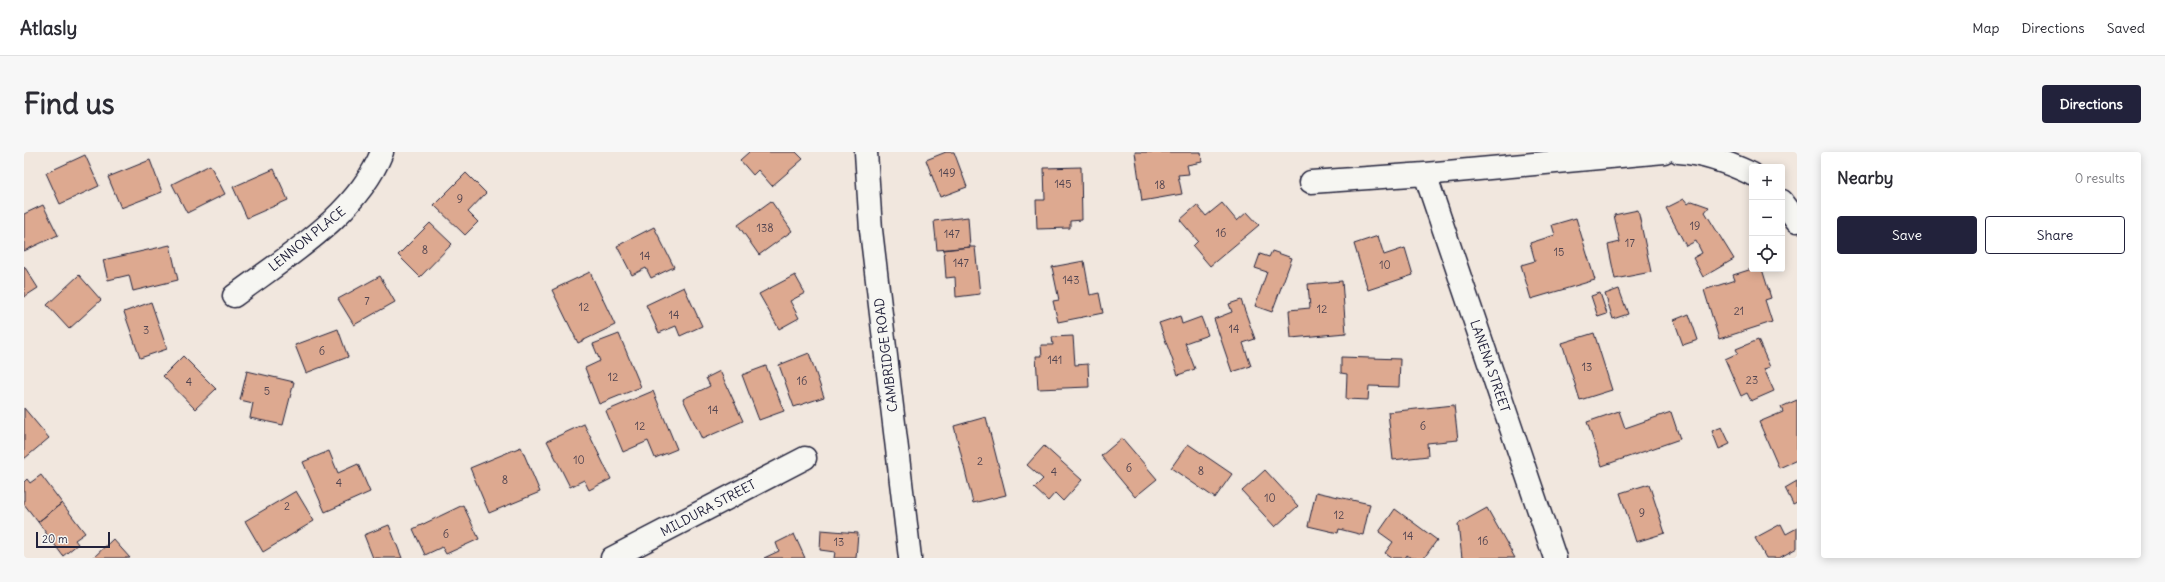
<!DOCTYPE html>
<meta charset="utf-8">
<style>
:root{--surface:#fff;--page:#f7f7f7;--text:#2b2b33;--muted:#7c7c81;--line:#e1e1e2;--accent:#22223b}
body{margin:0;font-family:Delius,sans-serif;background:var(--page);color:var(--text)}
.controls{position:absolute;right:12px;top:12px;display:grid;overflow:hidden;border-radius:4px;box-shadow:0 2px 10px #0003}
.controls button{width:36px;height:36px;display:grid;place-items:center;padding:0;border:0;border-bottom:1px solid var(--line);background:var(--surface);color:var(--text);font:20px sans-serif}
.scale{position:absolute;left:12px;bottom:10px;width:74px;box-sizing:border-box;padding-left:4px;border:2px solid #22223b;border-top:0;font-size:11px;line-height:14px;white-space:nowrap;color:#22223b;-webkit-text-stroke:3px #f6f6f2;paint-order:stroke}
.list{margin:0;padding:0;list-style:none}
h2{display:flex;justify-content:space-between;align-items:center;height:52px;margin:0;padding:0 16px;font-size:17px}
h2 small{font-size:13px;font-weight:400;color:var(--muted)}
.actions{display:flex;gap:8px;padding:12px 16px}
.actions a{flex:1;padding:9px 0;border:1px solid var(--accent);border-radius:4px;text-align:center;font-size:14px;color:var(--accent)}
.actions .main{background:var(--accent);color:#fff}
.icon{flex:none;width:22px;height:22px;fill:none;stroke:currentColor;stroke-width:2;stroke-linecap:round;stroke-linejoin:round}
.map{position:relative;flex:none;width:1773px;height:406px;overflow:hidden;border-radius:4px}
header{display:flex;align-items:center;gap:24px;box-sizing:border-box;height:56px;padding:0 20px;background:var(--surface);border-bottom:1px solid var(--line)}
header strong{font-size:19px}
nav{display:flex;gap:22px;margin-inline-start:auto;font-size:14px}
.intro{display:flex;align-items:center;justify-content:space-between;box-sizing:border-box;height:96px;padding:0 24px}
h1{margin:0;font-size:28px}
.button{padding:10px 18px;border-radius:4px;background:var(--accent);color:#fff;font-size:14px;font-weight:700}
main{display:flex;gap:24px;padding:0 24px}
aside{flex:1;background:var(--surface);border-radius:4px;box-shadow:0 2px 10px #0003}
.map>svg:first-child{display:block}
.building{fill:#dda990;stroke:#22223b}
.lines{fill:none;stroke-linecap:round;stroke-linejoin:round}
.minor-casing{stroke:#22223b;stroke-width:25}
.secondary-casing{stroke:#22223b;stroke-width:25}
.minor{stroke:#f6f6f2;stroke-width:22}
.secondary{stroke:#f6f6f2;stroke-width:22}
.labels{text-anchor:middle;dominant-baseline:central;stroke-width:3.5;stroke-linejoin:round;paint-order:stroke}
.number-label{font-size:11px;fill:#514450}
.street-label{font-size:13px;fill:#22223b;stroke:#f6f6f2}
</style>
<header>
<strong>Atlasly</strong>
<nav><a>Map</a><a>Directions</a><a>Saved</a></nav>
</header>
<div class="intro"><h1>Find us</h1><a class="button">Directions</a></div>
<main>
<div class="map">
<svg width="1773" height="406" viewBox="0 0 1773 406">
<rect width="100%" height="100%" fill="#f1e7de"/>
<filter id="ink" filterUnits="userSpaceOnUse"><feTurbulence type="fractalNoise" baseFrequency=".025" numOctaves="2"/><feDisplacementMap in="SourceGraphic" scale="8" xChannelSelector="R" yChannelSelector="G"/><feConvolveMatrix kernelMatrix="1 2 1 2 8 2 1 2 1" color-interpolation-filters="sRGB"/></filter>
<g filter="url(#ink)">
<!-- building -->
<path class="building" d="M725 0H772L779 7 748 34 734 18 729 23 716 8Z
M922 0H930L943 35 916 45 902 8Z
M1111 0H1177L1178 10 1163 13 1165 22 1154 23 1158 42 1118 49Z
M61 3 75 34 36 52 22 21Z
M126 8 138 40 97 56 84 25Z
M186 13 201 42 163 61 148 32Z
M1057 15 1058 68 1046 69V76L1013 77 1012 48H1021L1020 16Z
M250 17 264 48 223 66 209 35Z
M442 21 462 41 444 60 454 70 441 83 410 53Z
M1660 47 1664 52 1668 49 1685 55 1681 60 1710 107 1679 125 1669 106 1678 101 1672 89 1662 94 1642 56Z
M747 49 768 79 735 103 714 73Z
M1198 51 1213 69 1223 60 1235 73 1186 114 1169 94 1174 89 1156 68 1173 53 1182 64Z
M19 53 34 83 0 99V62Z
M1614 58 1627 120 1591 127 1584 93 1596 90 1590 63Z
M944 65 946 95 913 98 910 69Z
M1552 66 1571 128 1507 147 1497 113 1511 109 1506 91 1531 83 1528 73Z
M406 71 428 92 396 125 374 103Z
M630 75 650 115 627 126 622 116 608 123 593 94Z
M1354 84 1360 103 1381 96 1389 123 1344 138 1330 92Z
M146 93 154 128 109 139 105 123 84 128 79 108Z
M946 95H951L956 142 932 145 931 125 922 126 920 98Z
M1248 99 1268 106 1248 160 1231 154 1243 120 1231 116 1236 102 1245 105Z
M1060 109 1066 143 1075 141 1079 161 1034 170 1029 149 1035 148 1028 115Z
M0 114 14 136 0 145Z
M1728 117H1738L1747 146 1741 148 1748 170 1695 187 1680 138 1711 128 1709 123Z
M566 120 591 173 554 191 528 138Z
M55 123 77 148 45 177 23 153Z
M771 123 781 141 766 149 775 166 755 177 735 142Z
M356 124 371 150 330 173 314 147Z
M1318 129 1322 181 1267 186 1265 158 1286 156 1284 132Z
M660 135 678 174 656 184 652 174 635 181 622 153Z
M1595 137 1604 162 1589 167 1581 142Z
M1576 141 1583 162 1574 165 1567 144Z
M1217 148 1231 187 1219 191 1227 214 1208 220 1190 167 1208 160 1205 152Z
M127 150 143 197 116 206 100 160Z
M1665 162 1674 188 1659 193 1650 168Z
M1156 164 1158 172 1177 165 1184 183 1161 191 1171 217 1154 223 1135 171Z
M314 177 324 205 282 221 271 193Z
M1570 181 1588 238 1556 248 1538 191Z
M595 182 617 235 575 252 561 216 576 209 569 192Z
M1049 184 1051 213 1064 212 1065 235 1014 237 1012 204H1018L1017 193H1029L1028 185Z
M1734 188 1746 215 1740 217 1750 239 1727 249 1723 241 1717 244 1701 207 1714 201 1712 197Z
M785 201 800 245 770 255 755 213Z
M159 204 192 237 171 257 139 224Z
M1317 205 1376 207 1375 235 1345 234 1344 248 1322 247 1323 222 1317 221Z
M742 214 760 259 735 268 718 223Z
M223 219 270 230 259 273 226 266 229 251 216 248Z
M696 219 719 269 678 287 659 247 686 234 682 226Z
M629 239 653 297 631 306 624 289 599 300 582 259Z
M1773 248V308L1755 316 1735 270 1759 260 1757 255Z
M1430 253 1434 288 1403 291 1404 304 1369 308 1364 260Z
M0 256 25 286 0 307Z
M1595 259 1601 276 1647 260 1656 287 1578 314 1563 270Z
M962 265 982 343 949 351 930 274Z
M560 272 587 327 565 338 560 328 546 335 523 289Z
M1698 275 1706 292 1695 297 1688 279Z
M1098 286 1133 327 1111 345 1077 304Z
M1164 292 1208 322 1191 346 1147 316Z
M1020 294 1058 328 1039 349 1031 341 1024 349 1010 336 1019 327 1003 313Z
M497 295 516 340 465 361 446 316Z
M305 299 314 321 334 312 346 340 301 360 279 310Z
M1241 318 1274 354 1251 375 1218 339Z
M17 323 38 351 14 370 0 352V330L3 327 6 331Z
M1773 329V350L1769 352 1761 336Z
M1625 332 1641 381 1612 390 1596 341Z
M272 339 290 369 239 400 221 369Z
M1292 340 1346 352 1339 383 1315 377 1314 381 1284 374Z
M38 351 61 381 51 388 54 392 39 404 14 370Z
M439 353 455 387 422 402 418 395 401 403 389 377Z
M1463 356 1491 406H1438L1434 372Z
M1371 357 1413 388 1400 406H1387L1383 403 1381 406H1368L1361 401 1369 390 1355 380Z
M1757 372 1762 382 1773 376V396L1755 406H1742L1731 386Z
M365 373 378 406H349L340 383Z
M797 378 834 381 832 406H810L811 400 796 398Z
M770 382 781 406H740L755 399 752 391Z
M89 387 106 406H69Z"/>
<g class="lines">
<defs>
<path id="minor" d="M1655 0C1681 2 1705 11 1728 22
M1401 22 1531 406
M1287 30 1401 22 1640 0
M1758 49 1773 69
M210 144C262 105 333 63 358 0
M588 406 781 306"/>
<path id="secondary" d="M842 0 847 78 886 406"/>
</defs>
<!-- minor casing -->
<use href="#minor" class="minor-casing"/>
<!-- secondary casing -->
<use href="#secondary" class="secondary-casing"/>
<!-- minor -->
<use href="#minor" class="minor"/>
<!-- secondary -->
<use href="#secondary" class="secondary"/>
</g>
</g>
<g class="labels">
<!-- number labels -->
<g class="number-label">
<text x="923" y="21">149</text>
<text x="1039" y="32">145</text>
<text x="1136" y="33">18</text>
<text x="436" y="47">9</text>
<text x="1671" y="74">19</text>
<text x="741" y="76">138</text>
<text x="1197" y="81">16</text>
<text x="928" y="82">147</text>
<text x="1606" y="91">17</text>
<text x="401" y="98">8</text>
<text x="1535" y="100">15</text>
<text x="621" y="104">14</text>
<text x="937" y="111">147</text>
<text x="1361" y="113">10</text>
<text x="1047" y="128">143</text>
<text x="343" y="149">7</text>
<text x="560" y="155">12</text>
<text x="1298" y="157">12</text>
<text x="1715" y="159">21</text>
<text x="650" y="163">14</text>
<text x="1210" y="177">14</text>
<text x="122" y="178">3</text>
<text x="298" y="199">6</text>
<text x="1031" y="208">141</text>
<text x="1563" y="215">13</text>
<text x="589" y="225">12</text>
<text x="1728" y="228">23</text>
<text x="778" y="229">16</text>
<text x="165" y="230">4</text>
<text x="243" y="239">5</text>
<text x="689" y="258">14</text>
<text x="616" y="274">12</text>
<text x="1399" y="274">6</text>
<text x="555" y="308">10</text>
<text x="956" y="309">2</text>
<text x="1105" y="316">6</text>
<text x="1177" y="319">8</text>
<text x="1030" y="320">4</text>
<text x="481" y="328">8</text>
<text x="315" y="331">4</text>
<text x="1246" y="346">10</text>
<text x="263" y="354">2</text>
<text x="1618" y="361">9</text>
<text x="1315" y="363">12</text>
<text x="422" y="382">6</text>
<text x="1384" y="384">14</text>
<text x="1459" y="389">16</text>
<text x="815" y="390">13</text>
</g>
<!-- street labels -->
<g class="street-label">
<text transform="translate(283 87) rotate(-39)">LENNON PLACE</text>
<text transform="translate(862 203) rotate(-97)">CAMBRIDGE ROAD</text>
<text transform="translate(1466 214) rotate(71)">LANENA STREET</text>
<text transform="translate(684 356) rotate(-28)">MILDURA STREET</text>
</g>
</g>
</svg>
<div class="controls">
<button>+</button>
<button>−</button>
<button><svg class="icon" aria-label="locate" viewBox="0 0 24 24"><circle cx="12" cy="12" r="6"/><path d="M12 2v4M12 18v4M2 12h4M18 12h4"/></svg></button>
</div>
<div class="scale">20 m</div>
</div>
<aside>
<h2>Nearby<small>0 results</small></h2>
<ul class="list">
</ul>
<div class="actions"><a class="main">Save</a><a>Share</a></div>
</aside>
</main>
